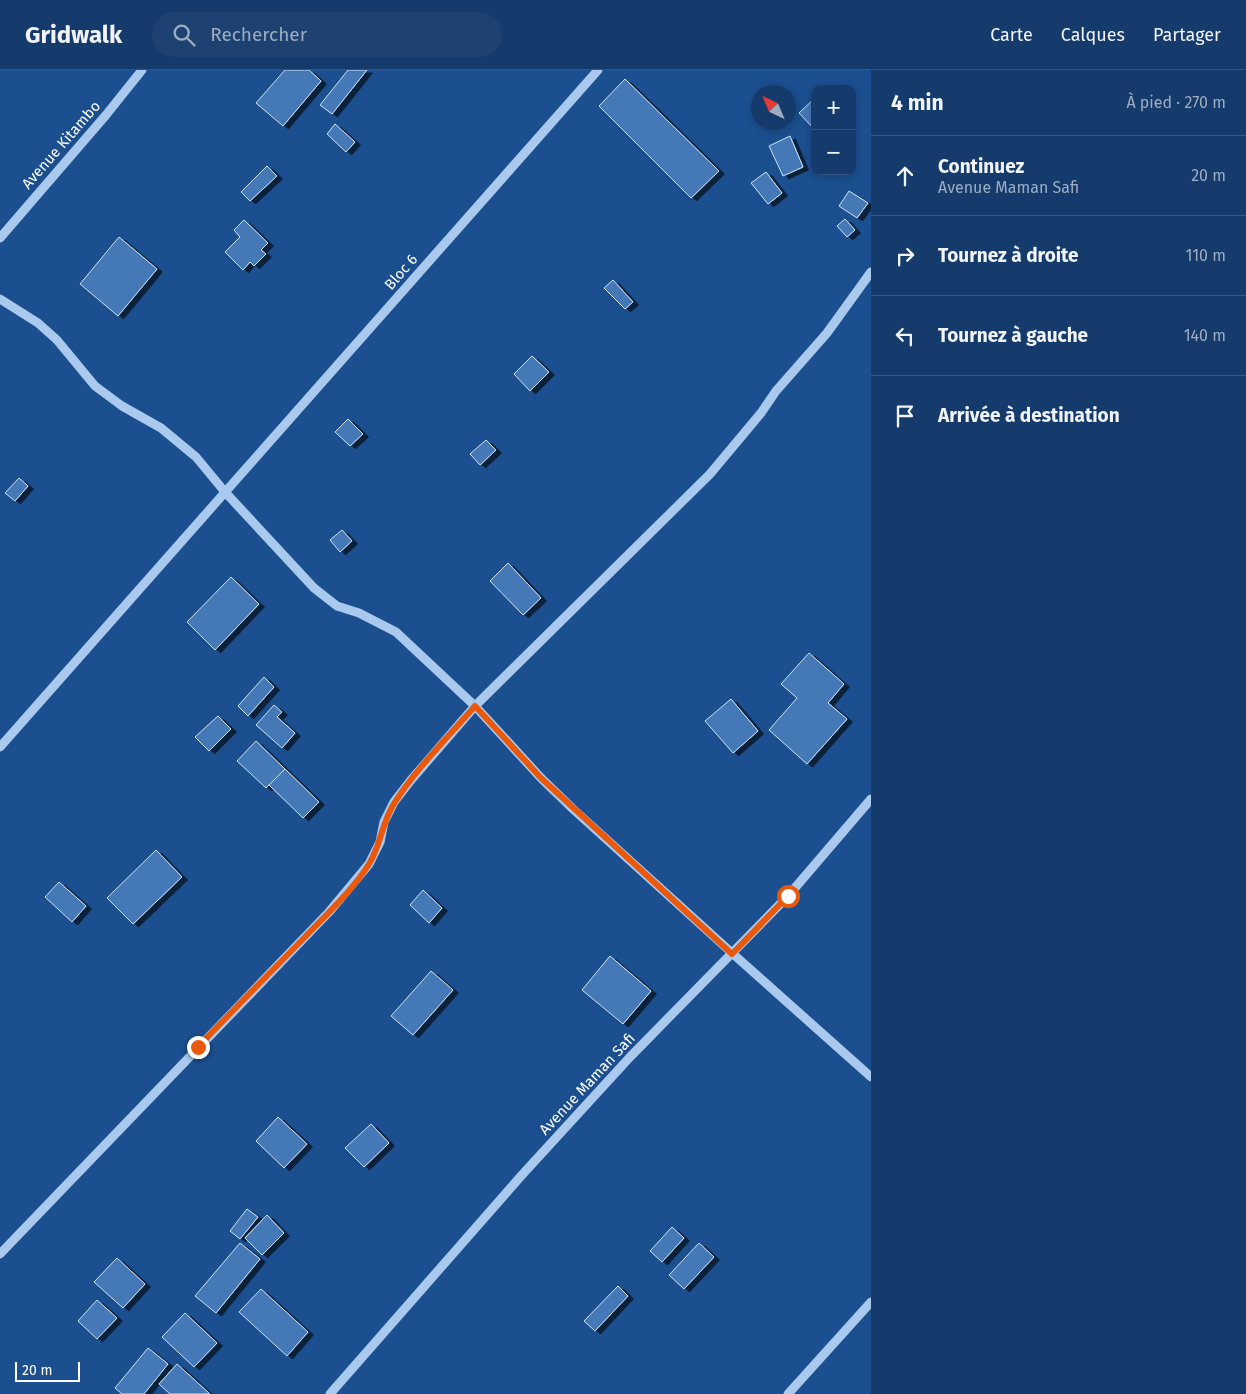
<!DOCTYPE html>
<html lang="fr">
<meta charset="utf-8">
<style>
:root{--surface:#143b6b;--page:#1d4271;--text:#f1f3f6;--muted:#9dadc1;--line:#33557e}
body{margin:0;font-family:"Fira Sans",sans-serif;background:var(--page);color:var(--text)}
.controls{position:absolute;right:15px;top:15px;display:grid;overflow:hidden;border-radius:10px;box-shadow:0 2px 8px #0003}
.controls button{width:45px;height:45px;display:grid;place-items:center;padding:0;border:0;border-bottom:1px solid var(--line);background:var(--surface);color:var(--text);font:25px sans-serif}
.compass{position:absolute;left:751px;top:15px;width:45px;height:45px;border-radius:50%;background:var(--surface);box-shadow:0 2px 8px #0003;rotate:316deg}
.scale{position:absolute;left:15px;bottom:12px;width:65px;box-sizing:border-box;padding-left:5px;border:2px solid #fff;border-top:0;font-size:14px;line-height:18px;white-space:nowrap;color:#fff;-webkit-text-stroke:4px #1b4f8f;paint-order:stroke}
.stop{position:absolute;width:15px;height:15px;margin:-11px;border:4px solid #ea580c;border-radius:50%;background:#fff}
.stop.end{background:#ea580c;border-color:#fff;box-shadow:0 1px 5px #0008}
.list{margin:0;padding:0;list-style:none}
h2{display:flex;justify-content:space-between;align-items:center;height:65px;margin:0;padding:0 20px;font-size:21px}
h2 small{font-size:16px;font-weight:400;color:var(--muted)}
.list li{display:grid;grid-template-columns:32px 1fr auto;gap:15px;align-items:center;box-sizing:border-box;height:80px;padding:0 20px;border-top:1px solid var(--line)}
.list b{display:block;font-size:19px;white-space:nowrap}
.list p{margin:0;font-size:16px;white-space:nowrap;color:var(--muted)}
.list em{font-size:16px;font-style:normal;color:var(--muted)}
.icon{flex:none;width:28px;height:28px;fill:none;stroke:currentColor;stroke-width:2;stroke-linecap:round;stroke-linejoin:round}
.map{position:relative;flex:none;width:871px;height:1324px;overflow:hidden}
header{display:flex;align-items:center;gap:30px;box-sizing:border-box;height:70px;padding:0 25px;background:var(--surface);border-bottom:1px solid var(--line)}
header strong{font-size:24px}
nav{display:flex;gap:28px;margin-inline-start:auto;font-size:18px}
.search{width:350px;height:45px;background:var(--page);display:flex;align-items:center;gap:12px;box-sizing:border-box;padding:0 18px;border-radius:28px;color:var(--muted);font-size:19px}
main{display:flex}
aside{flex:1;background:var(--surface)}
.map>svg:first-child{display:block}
.building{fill:#4478b7;stroke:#cfe3fa;filter:url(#shadow)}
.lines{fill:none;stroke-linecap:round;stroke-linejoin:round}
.minor{stroke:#a9c9ee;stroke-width:9}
.route{stroke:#ea580c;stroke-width:6}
.labels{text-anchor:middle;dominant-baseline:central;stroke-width:4.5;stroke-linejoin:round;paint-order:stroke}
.street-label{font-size:15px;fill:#fff;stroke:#1b4f8f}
</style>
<header>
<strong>Gridwalk</strong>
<div class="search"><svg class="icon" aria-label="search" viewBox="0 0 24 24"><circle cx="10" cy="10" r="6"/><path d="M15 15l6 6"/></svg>Rechercher</div>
<nav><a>Carte</a><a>Calques</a><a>Partager</a></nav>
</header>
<main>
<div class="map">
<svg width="871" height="1324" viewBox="0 0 871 1324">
<defs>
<filter id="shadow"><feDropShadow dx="5.5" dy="3" stdDeviation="0" flood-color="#0009"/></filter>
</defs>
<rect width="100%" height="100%" fill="#1b4f8f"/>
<!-- building -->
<path class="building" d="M285 0H309L321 11 283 56 256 33Z
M348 0H367L332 44 320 35Z
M625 9 719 101 691 128 599 36Z
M815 28V60L799 43Z
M335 54 355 72 346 82 327 64Z
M790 66 803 97 783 106 769 76Z
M267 96 277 106 250 131 241 122Z
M766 102 782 123 768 134 751 113Z
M849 121 868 133 857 148 839 136Z
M845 149 855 160 847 167 837 156Z
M244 150 268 173 261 180 266 184 254 196 250 192 243 200 225 182 240 167 234 160Z
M119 167 157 199 118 246 80 214Z
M613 210 633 232 625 239 604 218Z
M532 286 549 302 530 321 514 304Z
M348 349 363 364 350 376 335 362Z
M486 370 496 380 480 395 470 384Z
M19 408 28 416 15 431 5 423Z
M342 460 352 471 340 482 330 470Z
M508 493 541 528 523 545 490 511Z
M231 507 259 534 215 580 187 552Z
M809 583 844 614 828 633 847 649 807 694 769 660 797 628 781 614Z
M264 607 274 617 248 646 238 636Z
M731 629 758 661 733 683 705 651Z
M274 635 282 642 277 647 295 663 282 678 256 655Z
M218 646 231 659 209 681 195 667Z
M256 671 285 699 266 718 237 691Z
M285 699 319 732 303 748 269 715Z
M156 780 182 807 133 854 107 828Z
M59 812 86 836 72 852 45 827Z
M423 820 442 838 429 853 410 835Z
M610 886 651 921 623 954 582 920Z
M431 901 453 920 413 965 391 946Z
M278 1047 307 1074 284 1098 256 1071Z
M371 1054 389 1073 364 1097 345 1078Z
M247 1139 258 1147 240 1169 230 1161Z
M267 1145 284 1163 262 1185 245 1168Z
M672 1157 684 1168 662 1192 650 1181Z
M240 1173 260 1189 216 1243 195 1226Z
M699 1173 714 1187 684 1219 669 1205Z
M117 1188 145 1214 123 1238 94 1212Z
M618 1216 628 1226 595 1261 584 1251Z
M261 1219 308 1262 287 1286 239 1242Z
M97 1230 117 1248 97 1269 78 1251Z
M185 1243 217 1273 194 1297 162 1267Z
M148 1278 168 1294 144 1324H122L115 1318Z
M177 1294 210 1324H170L159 1314Z"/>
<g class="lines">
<!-- minor -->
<path class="minor" d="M0 168 106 45 142 0
M0 229 38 253 57 270 95 316 122 336 161 358 196 387 225 422 314 518 337 536 359 543 396 562 475 636 541 708 573 739 732 883 871 1007
M0 677 598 0
M0 1184 329 842 369 794 380 772 384 752 394 732 411 710 475 636 710 404 761 343 776 321 827 263 871 202
M330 1324 521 1106 630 987 788 826 871 729
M788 1324 871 1232"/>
</g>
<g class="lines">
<!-- route -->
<path class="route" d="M198 977C233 940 269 904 304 868 325 846 352 821 369 794 381 775 382 751 395 732 416 699 449 666 475 636L541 708 732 884 788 826"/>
</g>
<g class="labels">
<!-- street labels -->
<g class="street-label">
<text transform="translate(61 75) rotate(-49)">Avenue Kitambo</text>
<text transform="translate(401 202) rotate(-49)">Bloc 6</text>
<text transform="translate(587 1014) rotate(-47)">Avenue Maman Safi</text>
</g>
</g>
</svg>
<div class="controls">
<button>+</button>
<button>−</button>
</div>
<svg class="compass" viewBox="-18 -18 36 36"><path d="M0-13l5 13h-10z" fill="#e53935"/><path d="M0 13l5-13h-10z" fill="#9dadc1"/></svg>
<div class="scale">20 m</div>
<div class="stop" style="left:788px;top:826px"></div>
<div class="stop end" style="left:198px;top:977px"></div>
</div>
<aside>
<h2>4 min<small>À pied · 270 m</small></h2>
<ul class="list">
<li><svg class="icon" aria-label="ahead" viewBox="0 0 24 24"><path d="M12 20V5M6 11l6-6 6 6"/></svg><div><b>Continuez</b><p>Avenue Maman Safi</p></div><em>20 m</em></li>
<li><svg class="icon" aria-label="right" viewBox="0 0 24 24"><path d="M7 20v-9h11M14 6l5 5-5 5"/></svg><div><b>Tournez à droite</b></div><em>110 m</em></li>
<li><svg class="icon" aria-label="left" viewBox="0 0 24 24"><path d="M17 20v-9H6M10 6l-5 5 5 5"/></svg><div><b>Tournez à gauche</b></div><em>140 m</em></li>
<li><svg class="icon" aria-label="arrive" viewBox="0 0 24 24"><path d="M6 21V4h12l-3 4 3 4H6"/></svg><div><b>Arrivée à destination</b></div></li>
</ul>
</aside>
</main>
